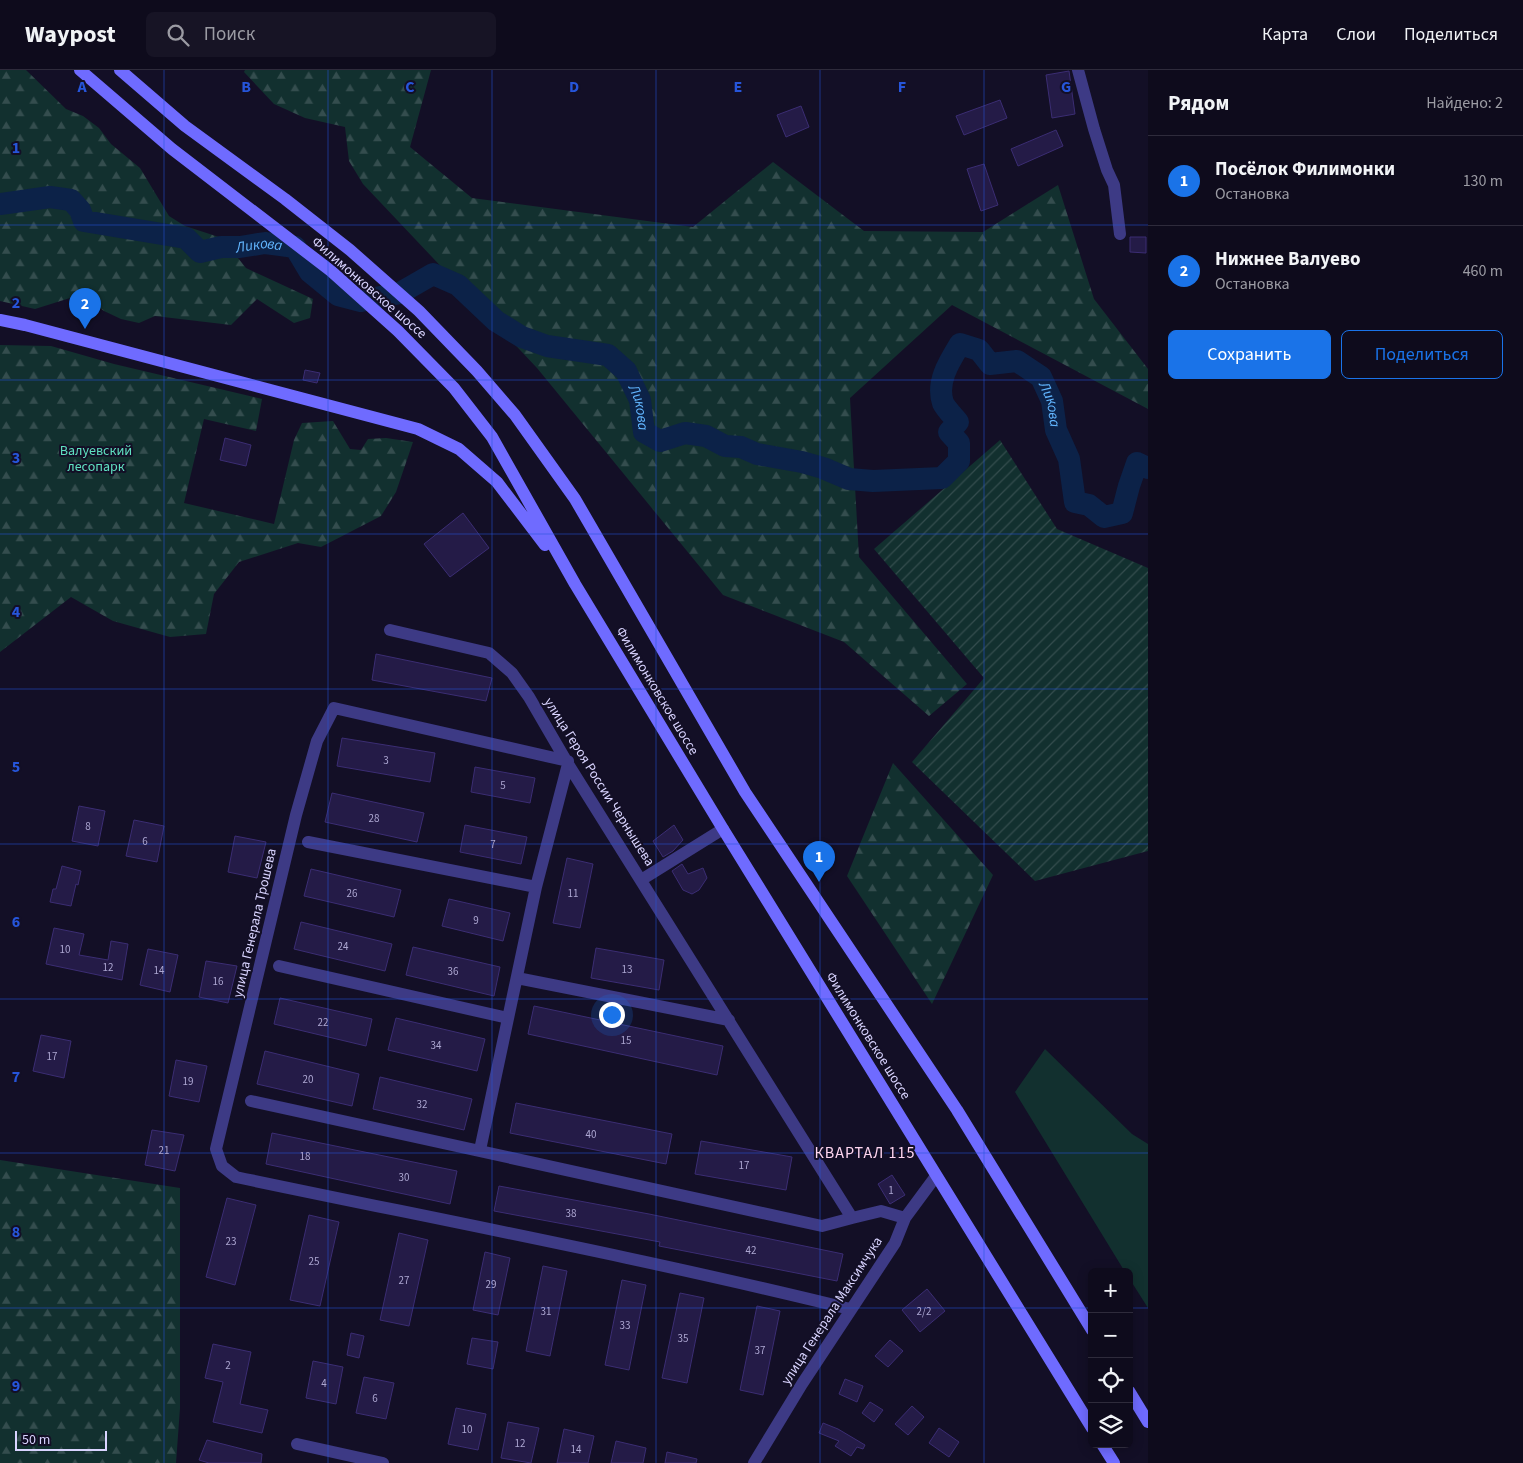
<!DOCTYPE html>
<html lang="ru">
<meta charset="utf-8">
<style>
:root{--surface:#0e0b1c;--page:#171425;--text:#f1f3f6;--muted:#9b9ba3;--line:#2e2b3b;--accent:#1a73e8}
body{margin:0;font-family:"Source Sans 3",sans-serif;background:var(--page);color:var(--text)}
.controls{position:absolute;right:15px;bottom:15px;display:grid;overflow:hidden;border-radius:8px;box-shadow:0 2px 12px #0003}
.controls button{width:45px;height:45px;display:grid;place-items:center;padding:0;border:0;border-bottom:1px solid var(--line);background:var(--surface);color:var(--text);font:25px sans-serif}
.scale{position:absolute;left:15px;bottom:12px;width:92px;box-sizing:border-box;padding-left:5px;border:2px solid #d9d4ff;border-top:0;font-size:14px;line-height:18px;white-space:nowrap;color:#d9d4ff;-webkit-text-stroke:4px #130f26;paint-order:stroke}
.you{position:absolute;left:611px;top:944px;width:18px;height:18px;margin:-12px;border:4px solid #fff;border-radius:50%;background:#1a73e8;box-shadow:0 0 0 8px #1a73e833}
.badge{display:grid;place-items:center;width:32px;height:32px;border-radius:50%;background:var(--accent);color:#fff;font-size:16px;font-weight:700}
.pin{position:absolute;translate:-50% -41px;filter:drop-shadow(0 1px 2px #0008)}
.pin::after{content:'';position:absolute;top:26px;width:18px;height:15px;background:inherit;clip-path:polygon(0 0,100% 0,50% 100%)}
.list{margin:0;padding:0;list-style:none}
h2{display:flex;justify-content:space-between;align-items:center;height:65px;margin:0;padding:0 20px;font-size:21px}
h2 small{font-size:16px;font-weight:400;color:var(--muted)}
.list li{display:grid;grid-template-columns:32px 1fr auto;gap:15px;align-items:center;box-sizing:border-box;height:90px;padding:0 20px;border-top:1px solid var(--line)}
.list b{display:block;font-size:19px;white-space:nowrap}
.list p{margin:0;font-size:16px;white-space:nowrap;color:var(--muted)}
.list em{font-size:16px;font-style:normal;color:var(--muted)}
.actions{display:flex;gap:10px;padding:15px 20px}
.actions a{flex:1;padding:11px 0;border:1px solid var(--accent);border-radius:8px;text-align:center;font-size:18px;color:var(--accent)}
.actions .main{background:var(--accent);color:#fff}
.icon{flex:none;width:28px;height:28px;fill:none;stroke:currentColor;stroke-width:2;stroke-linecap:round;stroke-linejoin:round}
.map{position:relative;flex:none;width:1148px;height:1393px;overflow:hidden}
header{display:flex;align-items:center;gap:30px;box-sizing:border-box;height:70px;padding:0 25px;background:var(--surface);border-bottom:1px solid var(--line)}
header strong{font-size:24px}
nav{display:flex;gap:28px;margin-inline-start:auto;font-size:18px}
.search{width:350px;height:45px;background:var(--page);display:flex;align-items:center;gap:12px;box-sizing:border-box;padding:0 18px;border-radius:8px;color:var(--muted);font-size:19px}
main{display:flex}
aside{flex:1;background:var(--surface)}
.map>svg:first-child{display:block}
.grass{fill:#12302f}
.forest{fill:url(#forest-firs)}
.garden{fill:url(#garden-furrows)}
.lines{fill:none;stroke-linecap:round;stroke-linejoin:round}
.river{stroke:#0c2248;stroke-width:22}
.building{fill:#241b47;stroke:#3b2d73}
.street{stroke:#3d3a85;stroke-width:12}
.secondary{stroke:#6f6bff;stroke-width:12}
.grid{fill:none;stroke:#2655da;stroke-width:1;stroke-opacity:0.55}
.labels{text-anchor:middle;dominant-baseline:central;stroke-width:4;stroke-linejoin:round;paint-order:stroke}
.number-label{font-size:11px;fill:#aca6d1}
.street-label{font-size:14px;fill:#d9d4ff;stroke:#130f26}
.park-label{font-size:14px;fill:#5fe0c0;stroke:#130f26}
.water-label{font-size:15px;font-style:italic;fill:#62b6ff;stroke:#130f26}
.quarter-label{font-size:16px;letter-spacing:1px;fill:#ffd6f0;stroke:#130f26}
.grid-label{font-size:16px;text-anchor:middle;font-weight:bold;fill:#2655da;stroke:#130f26;stroke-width:4;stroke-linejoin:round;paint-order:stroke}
</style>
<header>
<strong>Waypost</strong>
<div class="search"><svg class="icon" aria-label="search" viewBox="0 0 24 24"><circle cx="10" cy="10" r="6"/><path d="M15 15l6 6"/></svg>Поиск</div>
<nav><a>Карта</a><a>Слои</a><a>Поделиться</a></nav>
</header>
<main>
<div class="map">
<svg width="1148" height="1393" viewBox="0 0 1148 1393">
<defs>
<pattern id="forest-firs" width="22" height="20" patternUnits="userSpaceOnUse" patternTransform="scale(1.25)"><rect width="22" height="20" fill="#12302f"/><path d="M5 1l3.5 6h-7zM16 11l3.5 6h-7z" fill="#344d4e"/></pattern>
<pattern id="garden-furrows" width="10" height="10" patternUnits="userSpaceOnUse" patternTransform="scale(1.25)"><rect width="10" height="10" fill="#12302f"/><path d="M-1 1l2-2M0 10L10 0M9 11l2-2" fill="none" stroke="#344d4e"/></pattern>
</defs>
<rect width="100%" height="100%" fill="#130f26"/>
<!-- grass -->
<path class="grass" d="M1045 979 1132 1064 1148 1074V1238L1129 1208V1202H1125L1015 1022Z"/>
<!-- forest -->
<path class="forest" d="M0 0H26L66 39 83 46 99 58 111 74 140 98 169 146 185 156 222 168 246 198 313 229 310 248 294 253 257 229 231 255 155 246 139 253 121 249 104 241 88 230 70 228 35 239 0 231Z
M245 0H431L410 77 472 128 693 157 773 92 864 161 983 162 1058 115 1094 229 1148 299V339L952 235 850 328 859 487 967 614 929 646 844 572 723 525 537 298 363 114 349 91 345 57 305 48 274 34 244 2Z
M0 275 51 276 114 294 262 329 256 361 204 349 184 433 274 454 294 370 302 353 333 351 350 379 361 380 368 369 386 368 413 372 396 422 381 446 321 477 298 473 239 492 214 524 206 564 170 567 113 551 71 527 0 582Z
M893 693 993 805 932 934 847 806Z
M0 1090 180 1118V1338L176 1393H0Z"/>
<!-- garden -->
<path class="garden" d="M1000 370 1057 459 1148 498V781L1035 811 912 692 984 608 874 479Z"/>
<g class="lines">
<!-- river -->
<path class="river" id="s1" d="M0 134 50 127 71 130 80 140 84 151 186 168 200 182 221 177H240L265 173 295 177 310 202 338 225 361 231 400 223 433 204 458 215 496 251 522 267 547 276 608 285 626 301 640 330 644 362 660 371 685 363 706 366 725 376 741 377 757 384 802 392 823 398 849 409 873 411 942 408 959 391V373L949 362 958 352C953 346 946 339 943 333 936 312 949 292 960 274L979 280 990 294 1017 291 1041 307 1052 331 1056 360 1069 389 1075 432 1089 435 1104 447 1122 443 1129 416 1137 393 1148 398"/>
</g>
<!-- building -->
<path class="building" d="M1069 1 1075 44 1052 48 1046 5Z
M1000 30 1007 48 964 65 956 46Z
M801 36 809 57 786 67 777 45Z
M1056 60 1063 76 1018 96 1011 79Z
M984 94 998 135 981 141 967 99Z
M1130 167H1146V183L1130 182Z
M305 300 320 303 317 313 303 310Z
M225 368 251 375 246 396 220 390Z
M463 443 489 478 450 507 424 474Z
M376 584 492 608 486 631 372 610Z
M342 668 435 683 430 712 337 696Z
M475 697 535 708 530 733 471 722Z
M332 723 424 743 417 772 325 752Z
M79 736 105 741 98 776 72 771Z
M134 750 164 756 157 792 126 786Z
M465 755 527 767 521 794 460 782Z
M674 755 683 770 673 781 663 787 653 771Z
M235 766 266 772 257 808 228 802Z
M567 788 593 794 580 858 553 853Z
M682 794 688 804 703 798 707 808 699 820 692 824 683 820 672 801Z
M62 796 81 801 78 815 76 814 71 836 50 832 53 819H56Z
M311 799 401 820 394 847 304 826Z
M449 829 510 843 503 871 442 856Z
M301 852 392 874 385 901 294 879Z
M54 858 84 864 79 885 108 890 111 871 128 874 122 910 46 894Z
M413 877 500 897 494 926 406 905Z
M596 878 664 890 659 920 591 908Z
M148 879 178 885 170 922 140 915Z
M206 891 237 896 228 933 199 927Z
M280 928 372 949 366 976 274 954Z
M534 936 723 976 717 1005 528 964Z
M396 948 485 969 477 1001 388 980Z
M41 965 71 971 64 1008 33 1001Z
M265 981 359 1004 352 1036 257 1014Z
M176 990 207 996 199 1032 169 1026Z
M380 1007 472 1029 464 1060 373 1039Z
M516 1033 672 1064 666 1094 510 1063Z
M152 1060 184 1065 175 1101 145 1095Z
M272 1063 457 1101 450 1134 266 1094Z
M701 1071 792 1087 786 1120 695 1104Z
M892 1105 905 1125 890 1134 878 1114Z
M499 1116 649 1144 843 1184 837 1211 659 1176 660 1172 494 1141Z
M227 1128 256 1135 235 1215 206 1207Z
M309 1145 339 1152 320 1236 290 1230Z
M399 1163 428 1170 409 1256 380 1250Z
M485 1182 510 1188 498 1245 473 1240Z
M543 1196 567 1201 550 1286 526 1281Z
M622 1210 646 1215 629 1300 605 1295Z
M927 1219 945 1241 920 1262 902 1240Z
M680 1223 704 1228 687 1313 662 1308Z
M757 1236 780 1241 763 1325 740 1320Z
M351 1263 364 1266 359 1288 347 1285Z
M472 1268 498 1272 493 1299 467 1294Z
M890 1270 903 1281 888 1297 875 1286Z
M213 1274 251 1282 240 1334 268 1340 262 1363 213 1352 223 1312 205 1308Z
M313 1291 343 1297 336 1334 306 1328Z
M364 1307 394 1313 386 1349 356 1343Z
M845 1309 863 1316 857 1332 839 1324Z
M870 1332 883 1340 874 1352 862 1343Z
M912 1336 924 1347 908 1365 895 1354Z
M456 1338 486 1344 478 1380 448 1374Z
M508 1352 539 1358 531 1393 501 1388Z
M823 1353 838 1359 865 1375 863 1379 857 1377 851 1386 835 1376 839 1371 819 1363Z
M939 1358 959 1372 949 1387 929 1373Z
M564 1359 594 1366 588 1393H557Z
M207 1370 262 1384 261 1393H209L199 1390Z
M616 1371 646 1378 643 1393H611Z
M667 1382 697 1389 696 1393H665Z"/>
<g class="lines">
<!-- street -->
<path class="street" d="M1078 0 1094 59 1107 100 1114 115 1120 164
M390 560 489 583 512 603 529 627 568 694 852 1148 881 1141 905 1148
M568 691 334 638 317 671 296 745 216 1079 222 1096 236 1107C441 1150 647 1189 850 1239
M308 772 536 817
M641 810 723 759
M279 896 508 948
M517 908 729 950
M251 1031 822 1156 852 1148
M480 1080 536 817 568 694
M297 1374 383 1393
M754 1393 802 1314 895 1173 905 1148 936 1106"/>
<!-- secondary -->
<path class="secondary" d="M80 0 172 79 331 201 398 261 454 318 492 367 575 514 723 759 1092 1358
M120 0 185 56 285 129 350 180 419 241 477 301 515 345 575 429 745 722 957 1040 1092 1260
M0 250 25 255 418 359 459 379 497 412 545 475
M1129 1321 1148 1352
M1102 1374 1114 1393"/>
</g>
<!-- grid -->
<path class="grid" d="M164 0V1393M328 0V1393M492 0V1393M656 0V1393M820 0V1393M984 0V1393M0 155H1148M0 310H1148M0 464H1148M0 619H1148M0 774H1148M0 929H1148M0 1083H1148M0 1238H1092M1129 1238H1148"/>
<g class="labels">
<!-- number labels -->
<g class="number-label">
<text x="386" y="690">3</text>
<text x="503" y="715">5</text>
<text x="374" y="748">28</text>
<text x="88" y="756">8</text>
<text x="145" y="771">6</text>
<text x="493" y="774">7</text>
<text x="352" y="823">26</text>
<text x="573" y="823">11</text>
<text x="476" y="850">9</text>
<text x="343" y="876">24</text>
<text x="65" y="879">10</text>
<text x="108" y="897">12</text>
<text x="627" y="899">13</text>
<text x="159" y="900">14</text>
<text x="453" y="901">36</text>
<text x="218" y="911">16</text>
<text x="323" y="952">22</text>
<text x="626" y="970">15</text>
<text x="436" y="975">34</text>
<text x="52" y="986">17</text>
<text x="308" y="1009">20</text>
<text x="188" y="1011">19</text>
<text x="422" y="1034">32</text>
<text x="591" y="1064">40</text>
<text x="164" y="1080">21</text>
<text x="305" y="1086">18</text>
<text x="744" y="1095">17</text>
<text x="404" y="1107">30</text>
<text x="891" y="1120">1</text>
<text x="571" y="1143">38</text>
<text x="231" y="1171">23</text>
<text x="751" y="1180">42</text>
<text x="314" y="1191">25</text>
<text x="404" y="1210">27</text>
<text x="491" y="1214">29</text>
<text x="546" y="1241">31</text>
<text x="924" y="1241">2/2</text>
<text x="625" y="1255">33</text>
<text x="683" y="1268">35</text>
<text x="760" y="1280">37</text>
<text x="228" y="1295">2</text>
<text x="324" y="1313">4</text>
<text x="375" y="1328">6</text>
<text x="467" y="1359">10</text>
<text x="520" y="1373">12</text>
<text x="576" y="1379">14</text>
</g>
<!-- street labels -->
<g class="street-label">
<text transform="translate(369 218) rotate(41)">Филимонковское шоссе</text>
<text transform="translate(657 621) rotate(59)">Филимонковское шоссе</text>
<text transform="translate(599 712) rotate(58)">улица Героя России Чернышева</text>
<text transform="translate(255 853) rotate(-77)">улица Генерала Трошева</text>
<text transform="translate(868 966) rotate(58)">Филимонковское шоссе</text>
<text transform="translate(832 1241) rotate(-57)">улица Генерала Максимчука</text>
</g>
<!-- park labels -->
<g class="park-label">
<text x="96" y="381">Валуевский<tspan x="96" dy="16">лесопарк</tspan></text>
</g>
<!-- water labels -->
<g class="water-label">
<text stroke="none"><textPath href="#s1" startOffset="280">Ликова</textPath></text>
<text stroke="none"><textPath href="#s1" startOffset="745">Ликова</textPath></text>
<text stroke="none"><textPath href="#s1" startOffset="1361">Ликова</textPath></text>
</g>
<!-- quarter labels -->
<g class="quarter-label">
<text x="865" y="1083">КВАРТАЛ 115</text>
</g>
</g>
<g class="grid-label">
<text x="82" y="22">A</text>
<text x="246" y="22">B</text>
<text x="410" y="22">C</text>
<text x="574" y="22">D</text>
<text x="738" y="22">E</text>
<text x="902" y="22">F</text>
<text x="1066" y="22">G</text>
<text x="16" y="83">1</text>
<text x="16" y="238">2</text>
<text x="16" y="393">3</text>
<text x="16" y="547">4</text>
<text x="16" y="702">5</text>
<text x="16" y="857">6</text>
<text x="16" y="1012">7</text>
<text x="16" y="1167">8</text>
<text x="16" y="1321">9</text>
</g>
</svg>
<div class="controls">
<button>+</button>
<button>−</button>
<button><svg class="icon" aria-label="locate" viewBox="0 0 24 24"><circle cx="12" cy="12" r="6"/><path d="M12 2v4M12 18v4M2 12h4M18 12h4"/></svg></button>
<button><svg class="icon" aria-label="layers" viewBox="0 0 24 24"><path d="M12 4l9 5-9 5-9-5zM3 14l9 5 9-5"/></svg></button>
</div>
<div class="scale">50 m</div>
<div class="you"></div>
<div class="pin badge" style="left:819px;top:812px">1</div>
<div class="pin badge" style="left:85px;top:259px">2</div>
</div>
<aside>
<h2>Рядом<small>Найдено: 2</small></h2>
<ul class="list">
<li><span class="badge">1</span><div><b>Посёлок Филимонки</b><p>Остановка</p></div><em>130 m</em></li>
<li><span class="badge">2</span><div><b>Нижнее Валуево</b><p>Остановка</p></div><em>460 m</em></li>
</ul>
<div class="actions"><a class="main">Сохранить</a><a>Поделиться</a></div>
</aside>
</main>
